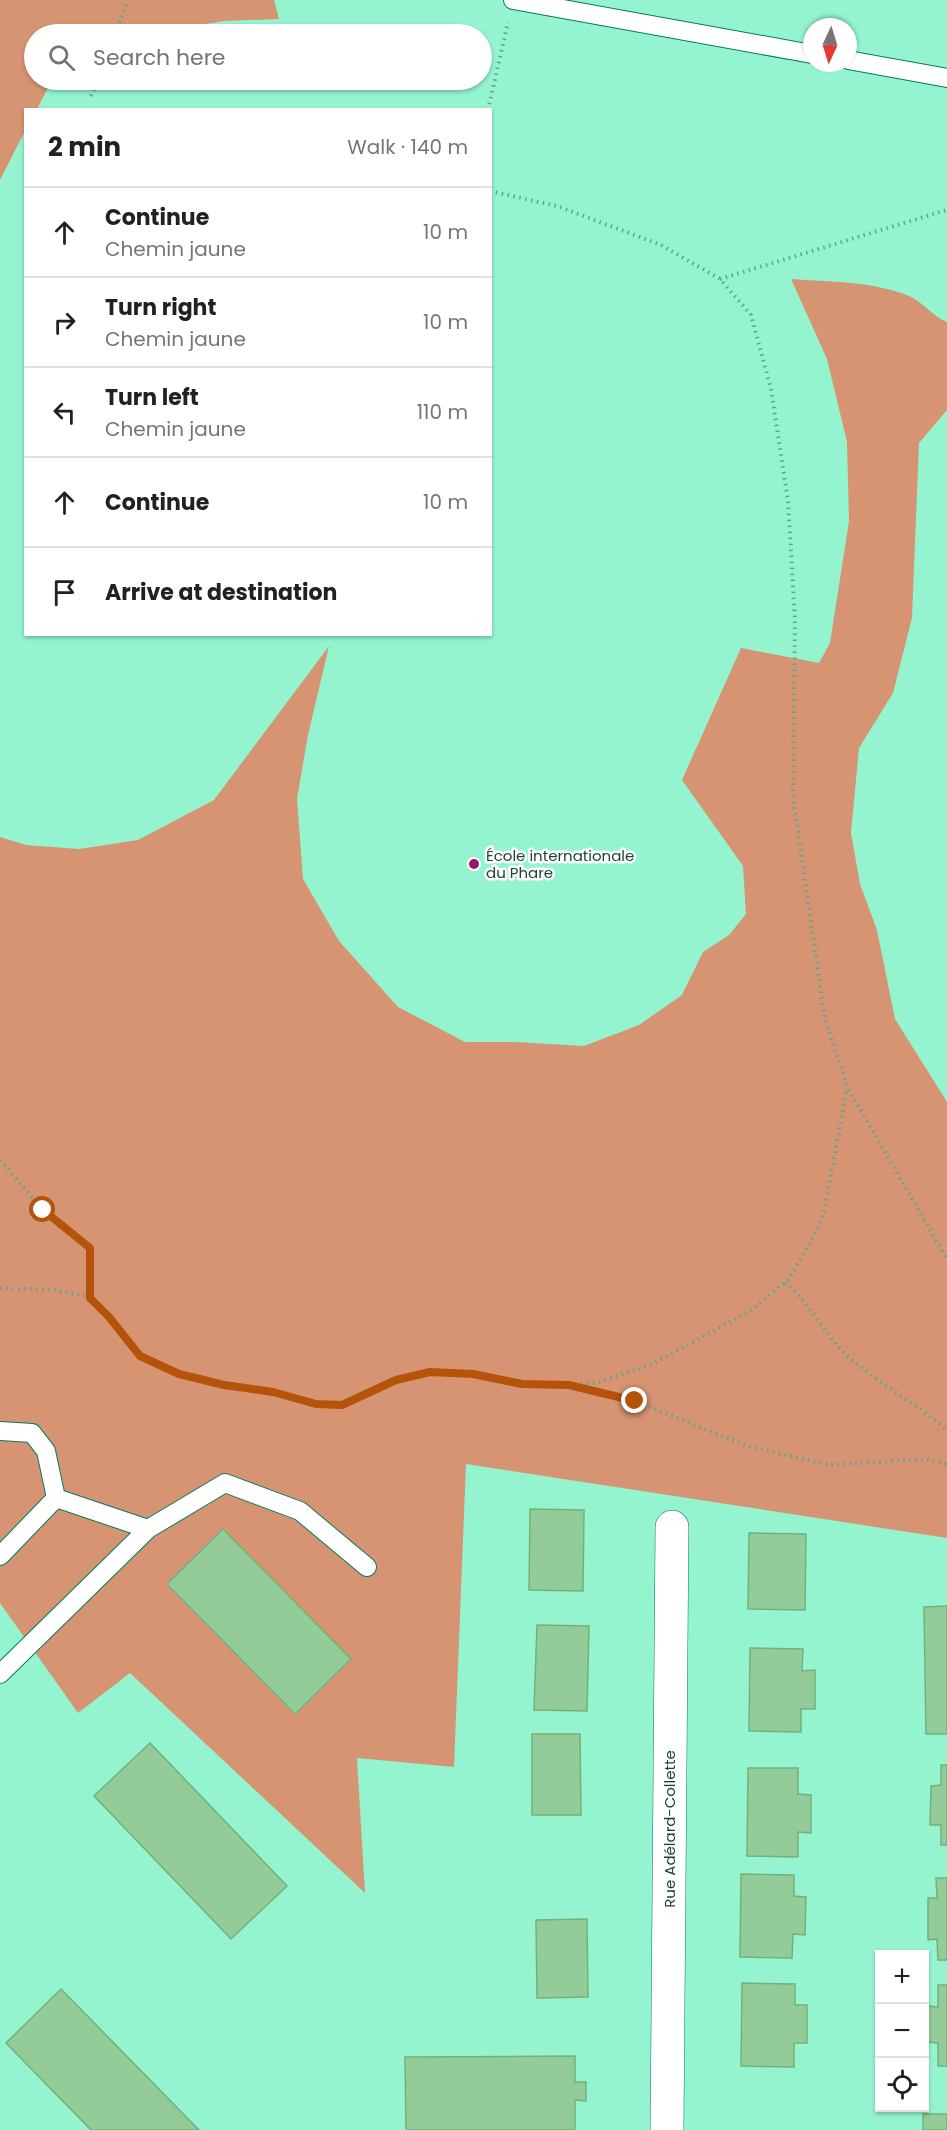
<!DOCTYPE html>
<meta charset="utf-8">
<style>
:root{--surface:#fff;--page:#f2f2f2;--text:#202124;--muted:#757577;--line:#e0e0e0}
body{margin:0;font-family:Poppins,sans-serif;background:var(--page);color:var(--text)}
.controls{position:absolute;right:18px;bottom:18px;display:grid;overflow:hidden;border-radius:0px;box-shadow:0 2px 4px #0004}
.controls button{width:54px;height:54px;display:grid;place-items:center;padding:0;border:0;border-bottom:2px solid var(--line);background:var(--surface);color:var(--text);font:30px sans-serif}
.compass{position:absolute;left:803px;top:18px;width:54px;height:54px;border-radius:50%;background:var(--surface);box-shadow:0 2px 4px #0004;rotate:184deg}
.stop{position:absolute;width:18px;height:18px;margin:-14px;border:4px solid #b45309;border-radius:50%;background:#fff}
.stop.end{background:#b45309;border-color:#fff;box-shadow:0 2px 6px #0008}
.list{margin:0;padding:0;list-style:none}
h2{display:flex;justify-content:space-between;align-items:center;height:78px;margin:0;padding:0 24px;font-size:26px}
h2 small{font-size:20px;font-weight:400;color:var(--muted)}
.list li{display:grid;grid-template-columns:39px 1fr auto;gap:18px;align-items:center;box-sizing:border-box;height:90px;padding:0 24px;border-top:2px solid var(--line)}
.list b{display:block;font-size:22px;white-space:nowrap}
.list p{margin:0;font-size:20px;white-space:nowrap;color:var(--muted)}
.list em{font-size:20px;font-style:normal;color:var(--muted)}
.icon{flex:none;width:33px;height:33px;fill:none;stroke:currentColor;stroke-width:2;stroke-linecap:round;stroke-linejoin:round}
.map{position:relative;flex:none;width:947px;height:2130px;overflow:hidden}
.search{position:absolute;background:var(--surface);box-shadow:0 2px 4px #0004;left:24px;top:24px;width:468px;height:66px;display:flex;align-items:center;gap:15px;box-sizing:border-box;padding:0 21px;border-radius:33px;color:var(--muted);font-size:22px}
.panel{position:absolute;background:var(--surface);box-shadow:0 2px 4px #0004;left:24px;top:108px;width:468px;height:528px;border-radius:0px}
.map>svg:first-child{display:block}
.forest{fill:#d79473}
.building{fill:#93cc99;stroke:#71b27a;stroke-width:1.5}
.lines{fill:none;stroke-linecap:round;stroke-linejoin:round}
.lane-casing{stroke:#027c5c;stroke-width:20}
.street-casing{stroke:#027c5c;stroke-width:34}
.path{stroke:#5fa78b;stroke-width:4;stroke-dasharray:1.5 4.5;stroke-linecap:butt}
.lane{stroke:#fff;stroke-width:18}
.street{stroke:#fff;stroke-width:33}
.route{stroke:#b45309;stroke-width:8}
.poi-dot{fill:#9a176c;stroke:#fefefe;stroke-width:2}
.labels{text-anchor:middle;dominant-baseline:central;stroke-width:5;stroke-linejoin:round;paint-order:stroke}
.poi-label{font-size:15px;fill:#1b4435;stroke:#fefefe;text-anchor:start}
.street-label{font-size:15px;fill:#1b4435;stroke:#fefefe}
</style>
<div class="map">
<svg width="947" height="2130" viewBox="0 0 947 2130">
<rect width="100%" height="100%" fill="#94f4cf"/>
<!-- forest -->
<path class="forest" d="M0 0H274L279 19 224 21 153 32 147 34H34V80H52L37 109 26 110 25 131 0 180Z
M791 279C830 282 872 281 909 296 923 302 932 316 947 322V410L919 443 912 618 893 693 859 748 851 833 860 884 877 930 895 1019 947 1102V1538L466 1464 454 1767 357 1758 365 1893 130 1673 78 1713 0 1603V837L26 845 79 849 138 840 214 800 329 646 308 735 297 799 303 879 339 941 398 1007 465 1042H516L584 1046 639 1025 682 995 703 952 729 935 746 914 743 866 682 780 741 648 819 663 830 643 849 521 847 442 827 359Z"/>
<!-- building -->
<path class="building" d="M530 1509 584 1510 583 1591 529 1590Z
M223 1529 351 1659 295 1714 167 1584Z
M749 1533 806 1534 805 1610 748 1609Z
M947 1606V1734H926L924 1607Z
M537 1625 589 1626 587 1711 534 1710Z
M750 1648 803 1649 802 1671 815 1670V1709H801V1732L749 1731Z
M532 1734H580L581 1815H532Z
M150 1743 287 1886 231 1939 94 1796Z
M941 1765H947V1845H941V1825H930L931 1786 941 1785Z
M748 1768H798V1794L811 1795V1833L798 1832V1857L747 1856Z
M741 1874 794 1875V1896L806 1897 805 1935 793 1934 792 1958 740 1957Z
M936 1878H947V1960H938L937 1939 928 1940V1898H937Z
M587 1919 588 1997 537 1998 536 1920Z
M742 1983 795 1984V2005H807V2043H794V2067L741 2066Z
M938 1985H947V2066H938V2043L928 2042V2006L938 2007Z
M61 1989 199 2130H91L6 2043Z
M575 2056V2082H586V2101L575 2100V2130H406L405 2057Z
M923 2114H947V2130H923Z"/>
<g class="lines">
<defs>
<path id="lane" d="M513 0 812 54
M848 60 947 78
M0 1431 32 1433 46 1451 56 1498
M0 1556 56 1498 148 1529
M0 1674 148 1529 225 1483 300 1511 367 1567"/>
<path id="street" d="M667 2130 672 1527"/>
</defs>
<!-- lane casing -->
<use href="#lane" class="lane-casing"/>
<!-- street casing -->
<use href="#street" class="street-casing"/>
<!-- path -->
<path class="path" d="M115 34 128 0
M91 96 98 80
M488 110 508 22
M490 191 557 206 661 245 720 279 751 315 771 389 788 501 795 619 793 796 825 1020 849 1090 947 1259
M720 279 947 210
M0 1160 43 1210 90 1248V1297
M785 1283C811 1304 825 1337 851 1359 881 1385 917 1404 947 1430
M0 1288 55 1290 90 1297 109 1317 140 1356 179 1374 224 1385 273 1392 316 1404 342 1405 396 1380 430 1372 473 1374 522 1384 569 1385 599 1382 648 1366 749 1312 789 1279 813 1237 824 1212 847 1088
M574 1386 635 1401 747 1446 830 1465 927 1459 947 1464"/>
<!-- lane -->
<use href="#lane" class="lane"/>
<!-- street -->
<use href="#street" class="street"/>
</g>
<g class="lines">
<!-- route -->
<path class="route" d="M43 1210 90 1248V1298L109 1317 140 1356 179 1374 224 1385 273 1392 316 1404 342 1405 396 1380 430 1372 473 1374 522 1384 569 1385 635 1401"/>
</g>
<!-- markers -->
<circle class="poi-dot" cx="474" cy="864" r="6"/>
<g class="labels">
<!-- poi labels -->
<g class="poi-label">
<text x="486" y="855">École internationale<tspan x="486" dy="17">du Phare</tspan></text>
</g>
<!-- street labels -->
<g class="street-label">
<text transform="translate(669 1829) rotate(-90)">Rue Adélard-Collette</text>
</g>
</g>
</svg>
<div class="controls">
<button>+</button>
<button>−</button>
<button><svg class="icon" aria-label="locate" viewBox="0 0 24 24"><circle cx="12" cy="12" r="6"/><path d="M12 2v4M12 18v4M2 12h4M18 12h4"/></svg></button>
</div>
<svg class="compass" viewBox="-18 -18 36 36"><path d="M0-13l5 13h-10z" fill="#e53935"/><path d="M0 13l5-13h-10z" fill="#757577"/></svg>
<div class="stop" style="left:43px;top:1210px"></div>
<div class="stop end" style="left:635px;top:1401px"></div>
<div class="search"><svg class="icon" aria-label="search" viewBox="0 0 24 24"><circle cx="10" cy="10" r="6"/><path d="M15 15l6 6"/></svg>Search here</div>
<section class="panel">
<h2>2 min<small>Walk · 140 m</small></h2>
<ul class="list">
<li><svg class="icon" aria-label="ahead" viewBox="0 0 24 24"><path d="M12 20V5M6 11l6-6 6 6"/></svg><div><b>Continue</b><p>Chemin jaune</p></div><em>10 m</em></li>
<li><svg class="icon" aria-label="right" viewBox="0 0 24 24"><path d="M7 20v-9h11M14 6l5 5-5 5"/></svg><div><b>Turn right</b><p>Chemin jaune</p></div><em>10 m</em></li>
<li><svg class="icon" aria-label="left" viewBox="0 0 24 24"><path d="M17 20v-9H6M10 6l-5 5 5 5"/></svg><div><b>Turn left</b><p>Chemin jaune</p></div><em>110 m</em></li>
<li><svg class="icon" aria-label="ahead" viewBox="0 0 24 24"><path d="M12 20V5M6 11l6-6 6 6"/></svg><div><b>Continue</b></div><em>10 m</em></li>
<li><svg class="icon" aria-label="arrive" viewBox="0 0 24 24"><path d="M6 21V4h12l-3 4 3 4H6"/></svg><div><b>Arrive at destination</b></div></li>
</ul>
</section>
</div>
